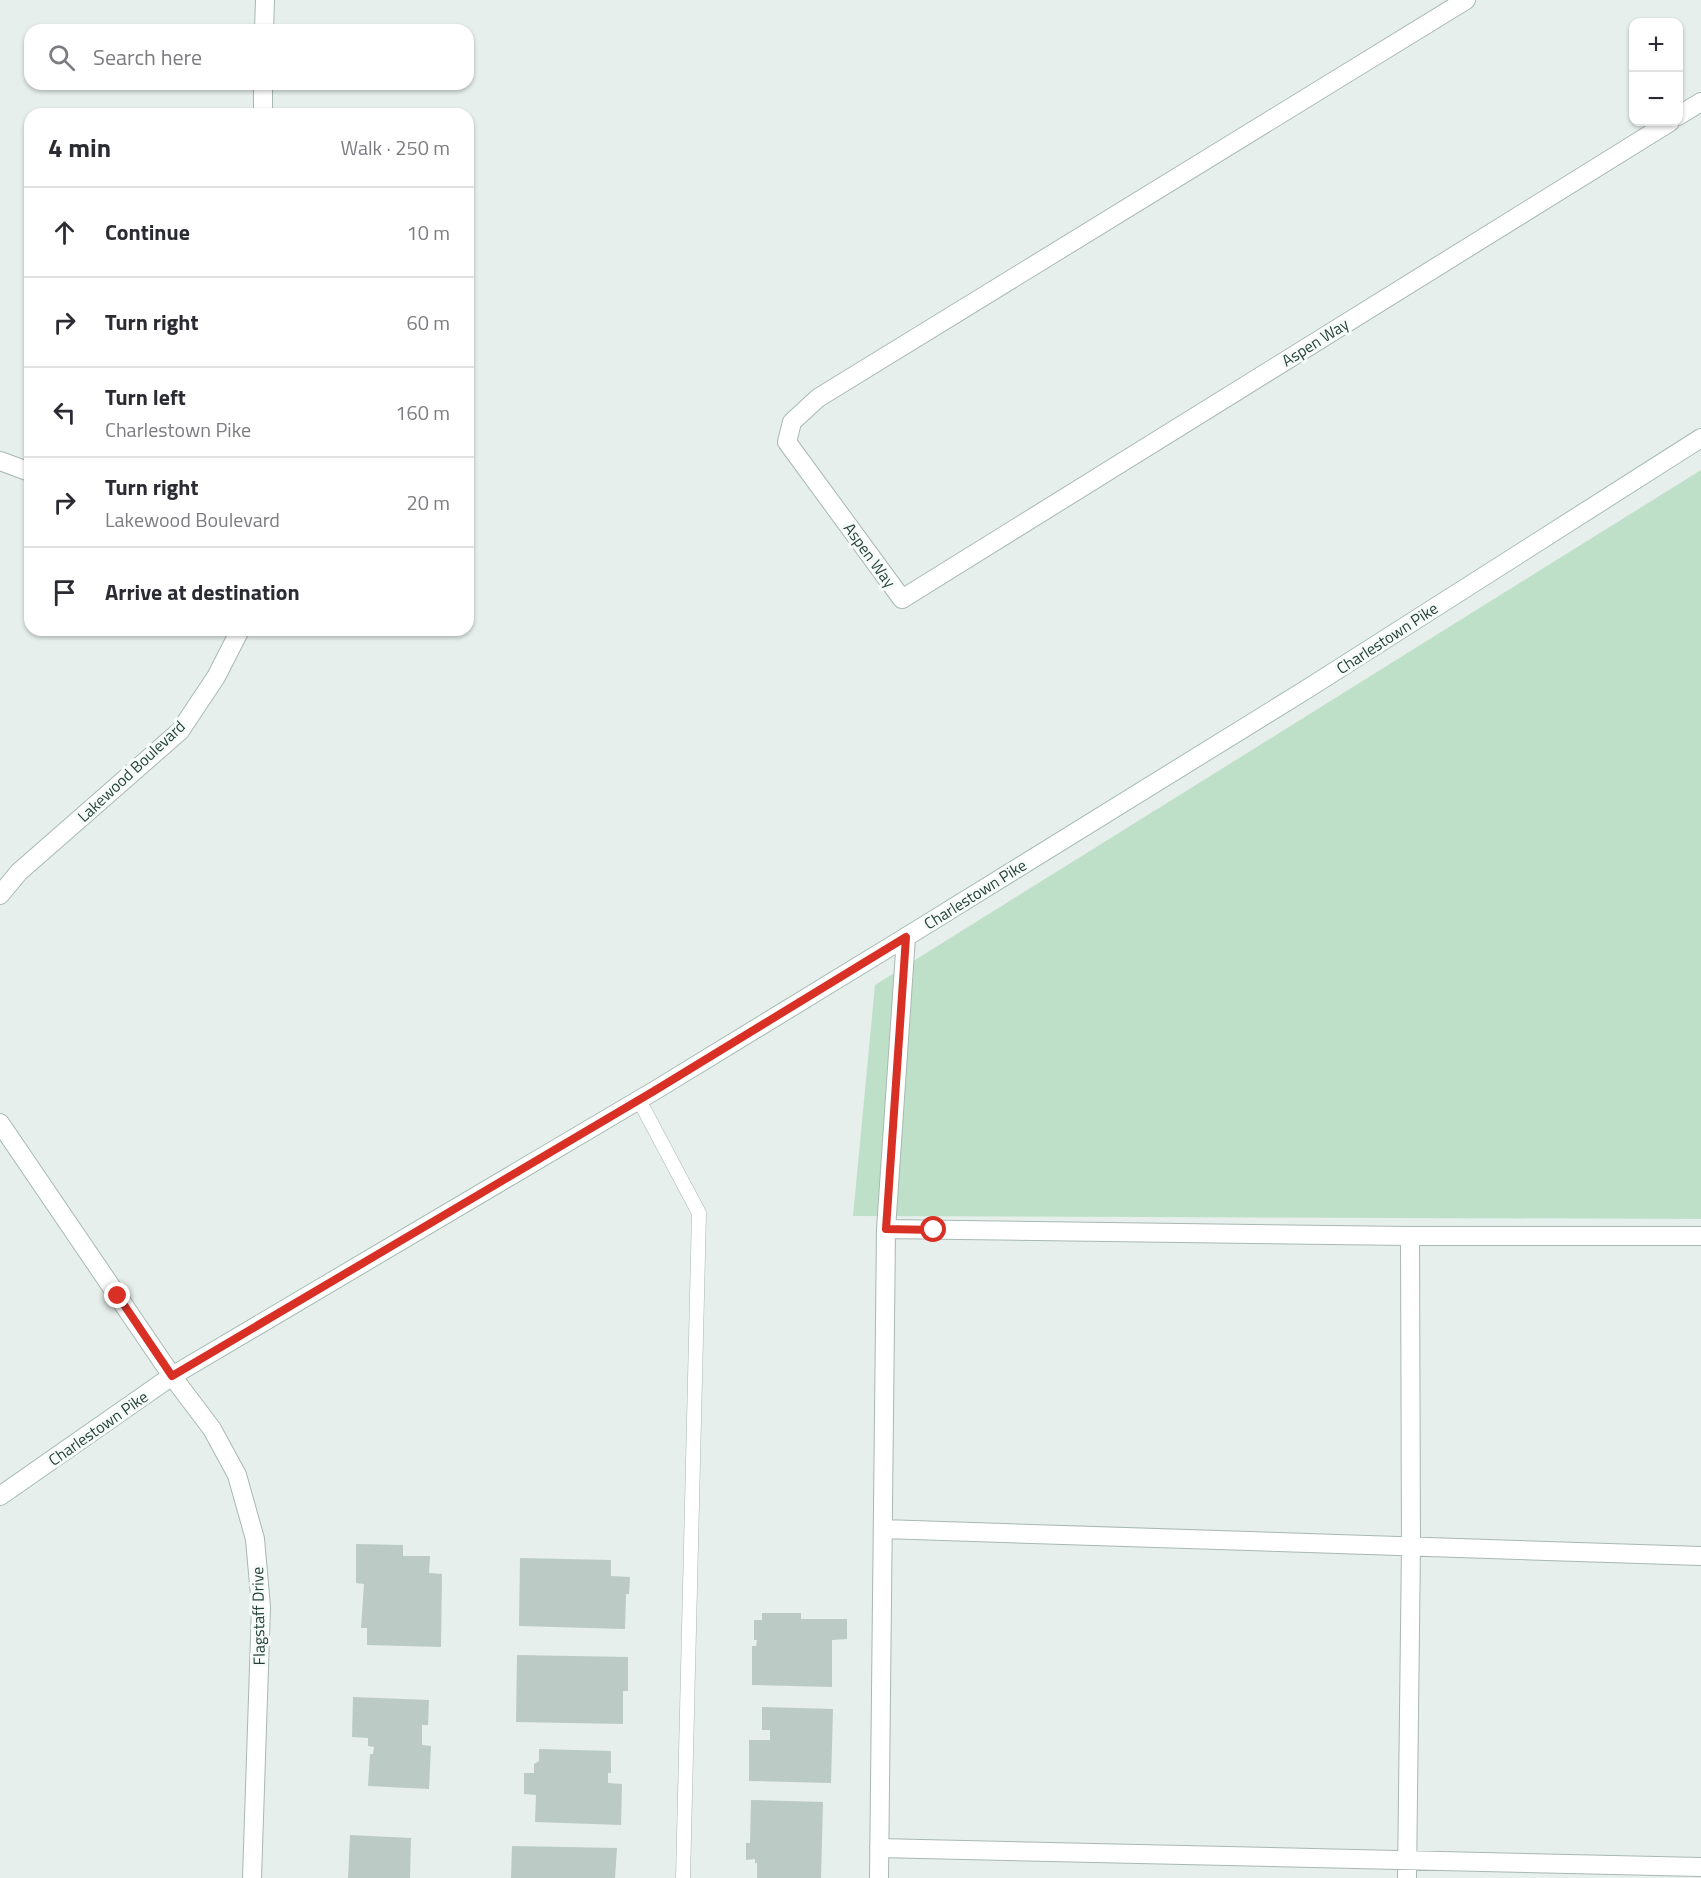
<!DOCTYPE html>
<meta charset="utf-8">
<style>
:root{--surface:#fff;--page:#f2f2f3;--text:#2b2b33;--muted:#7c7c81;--line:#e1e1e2}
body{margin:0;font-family:"Titillium Web",sans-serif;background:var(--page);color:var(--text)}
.controls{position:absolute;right:18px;top:18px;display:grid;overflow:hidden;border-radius:12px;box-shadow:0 2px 4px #0004}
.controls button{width:54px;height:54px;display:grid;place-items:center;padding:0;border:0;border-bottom:2px solid var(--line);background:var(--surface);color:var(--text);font:30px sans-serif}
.stop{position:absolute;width:18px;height:18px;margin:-14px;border:4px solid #d93025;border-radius:50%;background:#fff}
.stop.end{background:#d93025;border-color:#fff;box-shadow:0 2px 6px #0008}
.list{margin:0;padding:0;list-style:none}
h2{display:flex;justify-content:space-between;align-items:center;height:78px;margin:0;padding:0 24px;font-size:26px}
h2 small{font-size:20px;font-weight:400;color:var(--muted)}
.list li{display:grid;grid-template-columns:39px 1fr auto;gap:18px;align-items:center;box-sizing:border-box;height:90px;padding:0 24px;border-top:2px solid var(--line)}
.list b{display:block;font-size:22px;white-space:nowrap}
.list p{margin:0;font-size:20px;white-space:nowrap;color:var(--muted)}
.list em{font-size:20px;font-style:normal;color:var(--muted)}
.icon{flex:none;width:33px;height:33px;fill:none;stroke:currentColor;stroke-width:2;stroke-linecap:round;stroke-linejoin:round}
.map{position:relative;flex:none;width:1701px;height:1878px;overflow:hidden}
.search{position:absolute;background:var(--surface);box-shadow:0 2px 4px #0004;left:24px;top:24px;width:450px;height:66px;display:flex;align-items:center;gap:15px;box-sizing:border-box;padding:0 21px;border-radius:18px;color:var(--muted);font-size:22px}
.panel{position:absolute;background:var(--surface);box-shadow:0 2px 4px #0004;left:24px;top:108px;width:450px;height:528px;border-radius:18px}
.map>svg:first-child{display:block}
.green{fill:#bfe0c8}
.building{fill:#bbcac4}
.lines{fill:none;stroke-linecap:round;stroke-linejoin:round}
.lane-casing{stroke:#a8b8b2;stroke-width:15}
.street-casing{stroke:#a8b8b2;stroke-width:20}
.secondary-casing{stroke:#a4bbb3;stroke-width:20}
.lane{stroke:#fff;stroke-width:14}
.street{stroke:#fff;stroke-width:18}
.secondary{stroke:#fff;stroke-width:18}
.route{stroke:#d93025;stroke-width:8}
.labels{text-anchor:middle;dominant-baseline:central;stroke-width:6;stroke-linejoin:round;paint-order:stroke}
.street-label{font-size:16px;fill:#24423a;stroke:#f7fbf9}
</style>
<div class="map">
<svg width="1701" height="1878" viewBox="0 0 1701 1878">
<rect width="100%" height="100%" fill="#e6efeb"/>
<!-- green -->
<path class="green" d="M1701 470V1219L853 1216 875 985Z"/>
<!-- building -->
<path class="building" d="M356 1544 403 1545V1556H430L429 1573 442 1574 441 1647 367 1645V1628H361L364 1584 356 1583Z
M520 1558 611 1560V1576L630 1577 629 1594H626L625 1629 519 1626Z
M762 1613H801V1619H847V1639L832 1640V1687L752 1685V1646H756L757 1640H754V1620H762Z
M517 1655 628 1657V1691H623V1724L516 1722Z
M353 1697 429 1700 428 1725H422V1745L431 1746 429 1789 368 1786 370 1754H373L374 1747 368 1746V1738L352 1737Z
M762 1707 833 1709 831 1783 749 1781V1740H770V1730H762Z
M539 1749 611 1751V1773H608V1783L622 1784 621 1825 535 1822 536 1795 524 1794V1773H534V1764L539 1761Z
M751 1800 823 1802 821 1878H757V1863H755V1859L746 1860V1843H750Z
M350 1835 411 1838 410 1878H348Z
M512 1846 617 1848 615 1878H511Z"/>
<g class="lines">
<defs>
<path id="lane" d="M639 1100 699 1213 683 1878"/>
<path id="street" d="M1466 0 818 398 792 422 787 442 902 599 1670 122
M264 30 265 0
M263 84V114
M1678 116 1701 102
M0 461 30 472
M0 895 19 872 180 731 216 677 240 630
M0 1123 172 1376 212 1429 237 1475 255 1539 261 1607 252 1878
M886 1229 1410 1236H1701
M883 1529 1701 1556
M879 1848 1701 1867
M879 1878 886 1229 906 937
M1407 1878 1411 1547 1410 1236"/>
<path id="secondary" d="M0 1496 172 1376 654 1091 906 937 1307 689 1701 438"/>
</defs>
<!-- lane casing -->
<use href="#lane" class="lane-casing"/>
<!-- street casing -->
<use href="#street" class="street-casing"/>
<!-- secondary casing -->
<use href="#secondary" class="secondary-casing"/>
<!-- lane -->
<use href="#lane" class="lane"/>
<!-- street -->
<use href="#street" class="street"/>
<!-- secondary -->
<use href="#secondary" class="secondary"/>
</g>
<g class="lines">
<!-- route -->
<path class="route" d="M118 1296 172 1376 654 1091 906 937 886 1229 934 1230"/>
</g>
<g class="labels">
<!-- street labels -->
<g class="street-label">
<text transform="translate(1315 342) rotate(-32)">Aspen Way</text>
<text transform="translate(870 555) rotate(54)">Aspen Way</text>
<text transform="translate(1387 638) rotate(-33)">Charlestown Pike</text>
<text transform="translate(131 771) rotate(-43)">Lakewood Boulevard</text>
<text transform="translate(975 894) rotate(-32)">Charlestown Pike</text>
<text transform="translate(98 1428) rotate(-35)">Charlestown Pike</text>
<text transform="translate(258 1616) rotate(-91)">Flagstaff Drive</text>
</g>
</g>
</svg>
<div class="controls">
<button>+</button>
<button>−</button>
</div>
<div class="stop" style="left:934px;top:1230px"></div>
<div class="stop end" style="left:118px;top:1296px"></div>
<div class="search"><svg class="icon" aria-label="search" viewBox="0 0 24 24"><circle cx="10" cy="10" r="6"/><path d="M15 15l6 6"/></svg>Search here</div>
<section class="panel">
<h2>4 min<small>Walk · 250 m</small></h2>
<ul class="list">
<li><svg class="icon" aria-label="ahead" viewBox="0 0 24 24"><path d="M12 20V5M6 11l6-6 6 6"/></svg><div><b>Continue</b></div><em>10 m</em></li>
<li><svg class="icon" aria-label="right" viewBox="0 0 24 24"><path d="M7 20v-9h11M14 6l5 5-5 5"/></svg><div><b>Turn right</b></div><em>60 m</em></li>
<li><svg class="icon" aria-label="left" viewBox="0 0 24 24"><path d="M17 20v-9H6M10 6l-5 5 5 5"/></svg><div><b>Turn left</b><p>Charlestown Pike</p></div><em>160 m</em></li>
<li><svg class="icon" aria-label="right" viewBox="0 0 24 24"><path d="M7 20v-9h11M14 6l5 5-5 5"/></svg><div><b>Turn right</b><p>Lakewood Boulevard</p></div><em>20 m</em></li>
<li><svg class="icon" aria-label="arrive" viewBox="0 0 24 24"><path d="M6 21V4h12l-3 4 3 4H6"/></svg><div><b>Arrive at destination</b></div></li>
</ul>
</section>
</div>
